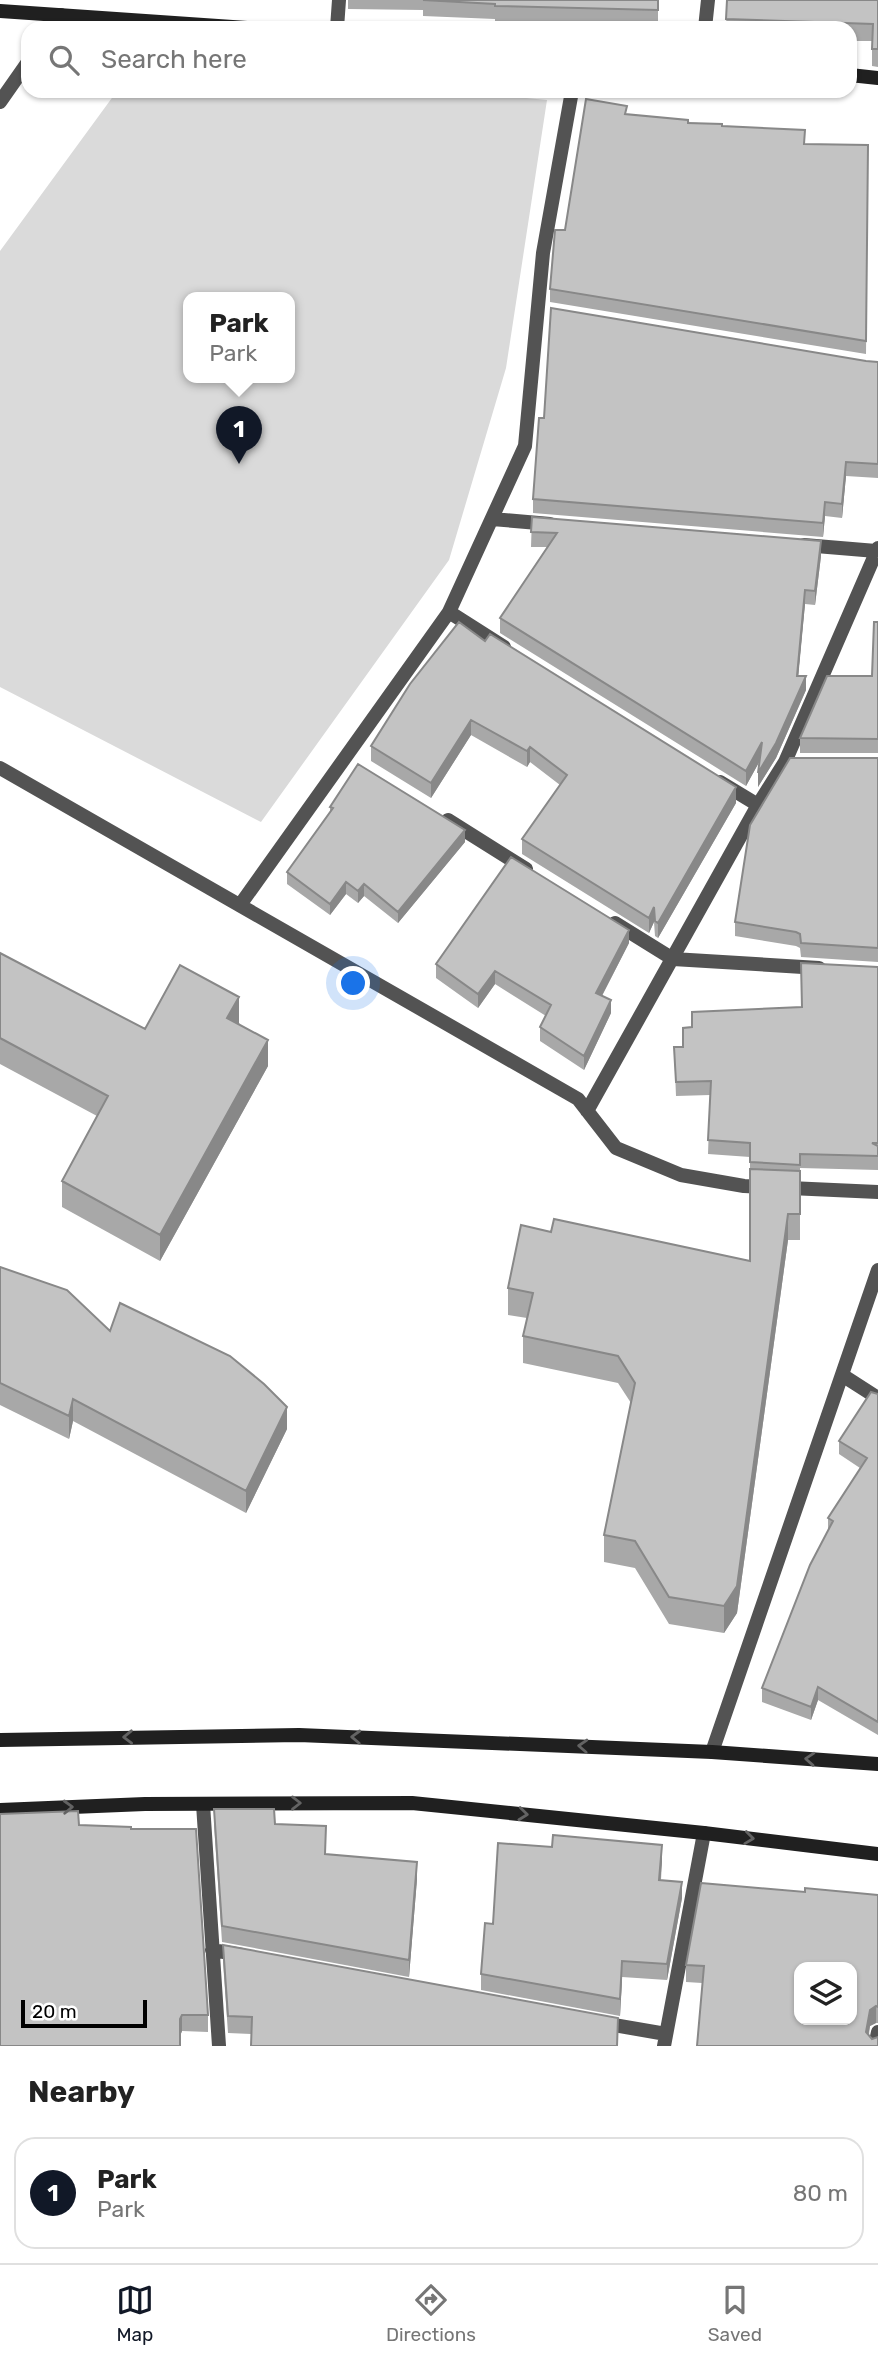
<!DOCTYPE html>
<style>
:root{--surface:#fff;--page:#f2f2f2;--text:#222;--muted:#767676;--line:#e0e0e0;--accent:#111827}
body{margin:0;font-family:Rubik,sans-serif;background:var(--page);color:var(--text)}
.controls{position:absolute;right:21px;bottom:21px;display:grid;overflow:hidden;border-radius:14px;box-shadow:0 2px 5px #0004}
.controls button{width:63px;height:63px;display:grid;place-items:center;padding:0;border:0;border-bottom:2px solid var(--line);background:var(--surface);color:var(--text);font:35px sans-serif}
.scale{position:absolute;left:21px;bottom:18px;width:126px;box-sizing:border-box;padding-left:7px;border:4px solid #000;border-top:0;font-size:19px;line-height:24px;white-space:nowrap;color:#000;-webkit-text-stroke:5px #fff;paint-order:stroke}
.you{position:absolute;left:354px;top:984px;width:24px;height:24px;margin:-18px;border:5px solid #fff;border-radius:50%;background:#1a73e8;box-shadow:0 0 0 10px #1a73e833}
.badge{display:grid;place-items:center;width:46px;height:46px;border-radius:50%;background:var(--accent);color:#fff;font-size:23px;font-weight:700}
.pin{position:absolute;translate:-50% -58px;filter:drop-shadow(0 2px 4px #0008)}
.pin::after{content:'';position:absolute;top:37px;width:24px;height:21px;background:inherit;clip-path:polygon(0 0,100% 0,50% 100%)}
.popup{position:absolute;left:183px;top:292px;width:112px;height:91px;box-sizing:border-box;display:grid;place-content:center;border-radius:14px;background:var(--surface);filter:drop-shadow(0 2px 5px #0005);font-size:23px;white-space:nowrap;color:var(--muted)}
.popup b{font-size:26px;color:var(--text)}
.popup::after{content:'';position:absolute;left:50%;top:100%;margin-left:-14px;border:14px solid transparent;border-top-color:var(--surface)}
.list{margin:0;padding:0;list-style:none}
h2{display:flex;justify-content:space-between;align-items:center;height:91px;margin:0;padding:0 28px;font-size:30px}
h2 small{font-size:23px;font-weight:400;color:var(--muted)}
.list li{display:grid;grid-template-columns:46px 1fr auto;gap:21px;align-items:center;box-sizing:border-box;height:112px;margin:0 14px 14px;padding:0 14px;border:2px solid var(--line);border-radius:21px}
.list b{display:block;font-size:26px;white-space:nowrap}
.list p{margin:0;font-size:23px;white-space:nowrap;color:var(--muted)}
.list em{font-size:23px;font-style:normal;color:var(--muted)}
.icon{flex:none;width:38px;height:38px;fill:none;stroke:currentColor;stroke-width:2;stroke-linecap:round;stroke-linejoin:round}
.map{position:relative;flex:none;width:878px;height:2046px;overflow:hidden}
.search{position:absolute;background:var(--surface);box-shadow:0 2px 5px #0004;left:21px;right:21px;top:21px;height:77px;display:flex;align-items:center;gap:18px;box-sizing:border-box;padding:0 24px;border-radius:21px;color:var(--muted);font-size:26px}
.sheet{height:217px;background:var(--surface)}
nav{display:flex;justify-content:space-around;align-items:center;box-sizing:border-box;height:98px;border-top:2px solid var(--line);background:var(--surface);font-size:19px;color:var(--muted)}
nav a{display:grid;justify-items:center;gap:4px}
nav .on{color:var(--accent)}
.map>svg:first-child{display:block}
.green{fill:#dadada;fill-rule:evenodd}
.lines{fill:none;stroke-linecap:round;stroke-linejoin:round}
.street{stroke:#535353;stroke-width:14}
.secondary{stroke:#202020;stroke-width:14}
.wall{fill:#a8a8a8}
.shaded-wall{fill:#888}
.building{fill:#c3c3c3;stroke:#888;stroke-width:2;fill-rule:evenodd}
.oneway{stroke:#636363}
</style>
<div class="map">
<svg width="878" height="2046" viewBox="0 0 878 2046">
<rect width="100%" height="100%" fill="#fff"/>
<!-- green -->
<path class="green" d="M117 91H453L547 100 506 368 449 560 261 822 0 687V251ZM188 298H290V378H188Z"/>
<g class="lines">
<!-- street -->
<path class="street" d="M52 28 61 15
M337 28 339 0
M705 28 708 0
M0 102 28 62
M492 519 550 524
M804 545 876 551
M449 612 504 647
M0 768 578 1099 616 1148 681 1175 744 1186 878 1192
M720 782 758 805
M448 820 526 869
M240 905 449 612 525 446 543 253 572 91
M615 923 673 959 819 968
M587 1111 758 805 785 762 878 548
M842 1375 878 1398
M712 1752 878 1270
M203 1804 219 2046
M212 1950 242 1955
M602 2023 666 2034
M664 2046 704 1833
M875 2046 878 2032"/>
<!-- secondary -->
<path class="secondary" d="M0 11 247 28
M850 75 878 78
M0 1740 299 1735 712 1752 878 1764
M0 1810 145 1804 412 1803 704 1833 878 1854"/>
</g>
<!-- wall -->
<path class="wall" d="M348 0H658V26L495 21V19L423 16V10L348 9Z
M727 0H878V67L872 66V41H850V28H726Z
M627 114 722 126 805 144 868 145 866 354 550 302V289L565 230Z
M866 361 878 362V478L846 476 842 518 825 516 823 537 533 513V499L544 418Z
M532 517 821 556 815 605 805 604 798 676 806 690 776 758 758 787 759 762 746 786 500 633V618L547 547H531Z
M878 622V753H800V738L872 676Z
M485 641 736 803 658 938 655 936 654 922 649 933 522 854V839L560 785 530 762 527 767 471 735 431 798 371 761V746Z
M878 758V962L801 957 800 948 796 946 735 936V922Z
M330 807 465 842 398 923 364 896 358 903 346 894 330 915 287 884V872L330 812Z
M629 943 602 996 611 1013 584 1070 540 1041V1027L546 1016 495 984 478 1008 436 978V964Z
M0 953 145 1029 239 1023 268 1066 160 1261 62 1207V1181L97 1116 0 1064Z
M878 967V1170L800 1168V1240H788L737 1613 724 1633 669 1624 635 1568 604 1562V1535L631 1403 618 1383 523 1363V1336L527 1318 508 1315V1288L551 1232 750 1261V1157L708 1154 710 1095 676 1096 674 1047H683L692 1027 801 1007Z
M0 1267 110 1331 287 1429 246 1513 73 1421 69 1439 0 1405Z
M878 1394V1735L818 1700 811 1720 762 1702V1688L828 1531V1518L860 1468 839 1454V1441Z
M214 1809 275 1824 326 1854 417 1879 409 1977 222 1942 214 1825Z
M79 1825 131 1829 208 2015V2032L182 2031 180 2036Z
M662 1861 661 1880 682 1898 667 1980 622 1977 620 2016 481 1990V1974L493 1924Z
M805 1892 878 1895V2023H876L870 2026 869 2035 878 2046 702 1983 686 1982V1965Z
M223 1945 618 2035V2046H251V2034L228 2033 223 1962Z"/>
<!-- shaded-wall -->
<path class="shaded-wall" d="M846 462V476L842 518V504Z
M825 502V516L823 537V523Z
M821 541V556L815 605V591Z
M805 590V604L797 690V676Z
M806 676V690L776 758 758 787V773Z
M471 720V735L431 798V783Z
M762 742V757L746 786V771Z
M530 747V762L527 767V751Z
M736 787V803L658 938V923Z
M465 830V842L398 923V912Z
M346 882V894L330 915V904Z
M364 884V896L358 903V891Z
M654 907V922L649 933V918Z
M629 930V943L596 1007V993Z
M495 971V984L478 1008V994Z
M239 997V1023L227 1044V1018Z
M611 1000V1013L584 1070V1056Z
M268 1040V1066L160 1261V1235Z
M788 1214V1240L737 1613 724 1633V1606Z
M73 1399V1421L69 1439V1416Z
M287 1407V1429L246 1513V1491Z
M818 1687V1700L811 1720V1707Z
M662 1845V1861L659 1896V1880Z
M417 1862V1879L409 1977V1960Z
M682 1882V1898L667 1980V1964Z
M622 1961V1977L620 2016V1999Z
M876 2006V2023L870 2026 866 2046V2032L870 2010Z
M182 2015V2031L180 2036V2019Z"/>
<!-- building -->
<path class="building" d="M423 0H658V10L495 6V4Z
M727 0H878V49H872L873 24 726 19Z
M586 99 627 106 625 114 688 120V123L722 124V126L805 130 804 144 868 145 866 341 550 289 555 230H565Z
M551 308 866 361 878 362V464L846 462 842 504 825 502 823 523 533 499 539 418H544Z
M532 517 821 541 815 591 805 590 797 676H806L776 743 758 773 762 742 746 771 500 618 557 533 531 532Z
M459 622 485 641 490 634 736 787 658 923 655 921 654 907 649 918 522 839 567 775 530 747 527 751 471 720 431 783 371 746 410 684Z
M874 622H878V739L800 738 827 676H872Z
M790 758H878V948L801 943 800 934 796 932 735 922 750 825Z
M358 764 465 830 398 912 364 884 358 891 346 882 330 904 287 872 333 808 330 807Z
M511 857 629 930 596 993 611 1000 584 1056 540 1027 551 1005 495 971 478 994 436 964Z
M0 953 145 1029 180 965 239 997 227 1018 268 1040 160 1235 62 1181 108 1096 0 1038Z
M801 963 878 967V1143H872L878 1146V1156L800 1154V1165L750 1162V1143L708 1140 711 1081 676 1082 674 1047H683V1028L692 1027V1012L802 1007Z
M750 1169 800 1171V1214H788L737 1586 724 1606 669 1597 635 1541 604 1535 635 1383 618 1356 523 1336 533 1293 508 1288 521 1225 551 1232 554 1219 750 1261Z
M0 1267 67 1290 110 1331 120 1303 230 1356 264 1384 287 1407 246 1491 73 1399 69 1416 0 1383Z
M871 1392 878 1394V1722L818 1687 811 1707 762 1688 810 1565 833 1521 828 1518 867 1458 839 1441Z
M214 1809H274L275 1824 326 1826 325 1854 417 1862 409 1960 222 1926Z
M78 1811 79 1825 131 1827V1829H196L208 2015H182L180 2019V2046H0V1814Z
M553 1835 662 1845 659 1880 682 1882 667 1964 622 1961 620 1999 481 1974 485 1923 493 1924 498 1843 552 1847Z
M701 1883 805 1892V1888L878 1895V2007L876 2006 870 2010 866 2032 872 2039 878 2037V2046H697L704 1966 686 1965ZM799 1967H852V2020H799Z
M223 1945 618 2018 617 2046H251L252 2017 228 2016Z"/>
<!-- one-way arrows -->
<defs><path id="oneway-chevron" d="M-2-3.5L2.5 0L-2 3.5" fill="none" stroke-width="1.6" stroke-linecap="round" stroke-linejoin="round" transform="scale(1.75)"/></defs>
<g class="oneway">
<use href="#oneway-chevron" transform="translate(128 1737) rotate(179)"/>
<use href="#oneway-chevron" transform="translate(356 1737) rotate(-178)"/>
<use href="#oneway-chevron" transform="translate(583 1746) rotate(-177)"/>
<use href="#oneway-chevron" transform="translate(810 1759) rotate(-176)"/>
<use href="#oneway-chevron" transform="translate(296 1803)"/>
<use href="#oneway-chevron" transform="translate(68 1807) rotate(-2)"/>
<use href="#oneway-chevron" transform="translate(523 1814) rotate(6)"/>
<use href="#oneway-chevron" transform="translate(749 1838) rotate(7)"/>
</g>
</svg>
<div class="controls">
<button><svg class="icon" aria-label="layers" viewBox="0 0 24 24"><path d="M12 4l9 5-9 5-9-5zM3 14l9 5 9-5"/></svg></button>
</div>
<div class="scale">20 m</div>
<div class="you"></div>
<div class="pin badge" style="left:239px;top:464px">1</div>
<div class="popup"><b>Park</b>Park</div>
<div class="search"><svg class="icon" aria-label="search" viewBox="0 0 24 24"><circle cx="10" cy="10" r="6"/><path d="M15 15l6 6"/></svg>Search here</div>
</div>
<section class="sheet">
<h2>Nearby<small></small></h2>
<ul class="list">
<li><span class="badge">1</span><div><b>Park</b><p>Park</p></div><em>80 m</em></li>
</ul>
</section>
<nav>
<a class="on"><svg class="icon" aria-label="map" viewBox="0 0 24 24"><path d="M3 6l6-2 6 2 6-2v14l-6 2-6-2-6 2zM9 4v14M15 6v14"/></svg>Map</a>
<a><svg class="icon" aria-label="directions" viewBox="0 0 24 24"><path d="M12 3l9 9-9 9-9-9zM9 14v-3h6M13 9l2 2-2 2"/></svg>Directions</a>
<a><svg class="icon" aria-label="saved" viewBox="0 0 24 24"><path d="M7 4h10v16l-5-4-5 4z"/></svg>Saved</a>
</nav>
